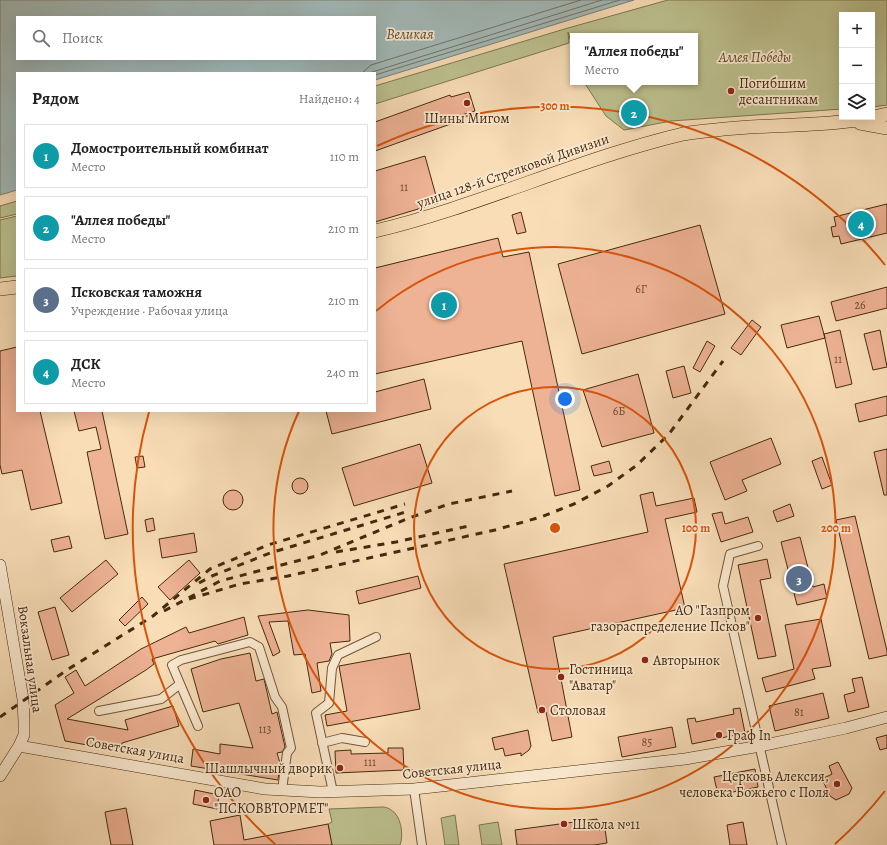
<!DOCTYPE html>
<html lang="ru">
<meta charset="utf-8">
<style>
:root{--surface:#fff;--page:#f2f2f2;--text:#222;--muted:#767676;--line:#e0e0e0;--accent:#8f2418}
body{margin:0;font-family:Alegreya,serif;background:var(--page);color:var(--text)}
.controls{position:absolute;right:12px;top:12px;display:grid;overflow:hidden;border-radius:0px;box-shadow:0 4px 16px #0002}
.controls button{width:36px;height:36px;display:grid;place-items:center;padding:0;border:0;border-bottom:1px solid var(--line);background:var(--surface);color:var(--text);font:20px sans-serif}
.you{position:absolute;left:565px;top:399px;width:14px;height:14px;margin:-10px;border:3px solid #fff;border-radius:50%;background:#1a73e8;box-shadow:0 0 0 6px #1a73e833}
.badge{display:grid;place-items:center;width:26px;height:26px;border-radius:50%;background:var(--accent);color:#fff;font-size:13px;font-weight:700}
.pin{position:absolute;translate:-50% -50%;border:2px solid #fff;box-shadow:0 1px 4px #0006}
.popup{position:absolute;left:570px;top:33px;width:128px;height:52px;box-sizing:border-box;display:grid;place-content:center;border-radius:0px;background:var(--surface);filter:drop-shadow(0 1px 3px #0005);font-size:13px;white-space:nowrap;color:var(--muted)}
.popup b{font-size:15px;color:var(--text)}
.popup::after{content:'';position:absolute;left:50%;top:100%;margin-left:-8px;border:8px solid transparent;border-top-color:var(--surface)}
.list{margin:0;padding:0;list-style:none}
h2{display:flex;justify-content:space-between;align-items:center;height:52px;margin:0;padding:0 16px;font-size:17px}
h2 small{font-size:13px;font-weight:400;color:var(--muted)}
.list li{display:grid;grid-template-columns:26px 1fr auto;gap:12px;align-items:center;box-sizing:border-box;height:64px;margin:0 8px 8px;padding:0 8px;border:1px solid var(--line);border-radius:0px}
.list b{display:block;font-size:15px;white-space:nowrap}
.list p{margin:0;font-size:13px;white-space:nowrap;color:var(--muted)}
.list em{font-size:13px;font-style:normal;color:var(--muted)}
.icon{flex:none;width:22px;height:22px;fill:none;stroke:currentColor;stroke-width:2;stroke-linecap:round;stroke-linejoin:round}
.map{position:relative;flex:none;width:887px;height:845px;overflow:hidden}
.search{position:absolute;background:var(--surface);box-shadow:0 4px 16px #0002;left:16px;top:16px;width:360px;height:44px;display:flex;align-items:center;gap:10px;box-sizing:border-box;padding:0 14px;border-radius:0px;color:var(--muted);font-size:15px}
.panel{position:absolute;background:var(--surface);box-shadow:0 4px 16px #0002;left:16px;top:72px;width:360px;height:340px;border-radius:0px}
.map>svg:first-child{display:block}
.green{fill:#bdc18f;stroke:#82764e}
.water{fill:#a2bab9;stroke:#7d8075;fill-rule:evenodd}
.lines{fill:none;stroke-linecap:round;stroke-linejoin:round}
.shore{stroke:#747264;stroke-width:1}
.building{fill:#eeb294;stroke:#462a0e}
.street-casing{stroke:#725738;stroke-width:10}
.secondary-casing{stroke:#462a0e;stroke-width:12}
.primary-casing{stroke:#462a0e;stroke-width:14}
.street{stroke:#fae9d0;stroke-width:8}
.secondary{stroke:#fae9d0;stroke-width:11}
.primary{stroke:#f8ddb7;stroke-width:13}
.rail{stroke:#462a0e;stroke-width:3;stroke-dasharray:7 7;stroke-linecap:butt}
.ring{fill:none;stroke:#d8540c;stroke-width:2}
.poi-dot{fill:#8f2418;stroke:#fae9d0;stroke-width:1.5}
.labels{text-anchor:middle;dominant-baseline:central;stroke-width:3.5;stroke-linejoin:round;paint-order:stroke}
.number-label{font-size:12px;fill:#704c30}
.park-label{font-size:14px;font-style:italic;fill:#5e4828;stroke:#fae9d0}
.poi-label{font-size:14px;fill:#462a0e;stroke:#fae9d0;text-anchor:start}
.street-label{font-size:14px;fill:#462a0e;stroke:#fae9d0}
.water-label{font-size:15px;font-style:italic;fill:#5d4e39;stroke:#fae9d0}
.centre{fill:#d8540c;stroke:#fae9d0;stroke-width:2}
.ring-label{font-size:12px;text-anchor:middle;font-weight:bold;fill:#d8540c;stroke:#fae9d0;stroke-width:3.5;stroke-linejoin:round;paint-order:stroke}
</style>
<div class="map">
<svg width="887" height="845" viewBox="0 0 887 845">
<rect width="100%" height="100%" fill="#f8ddb7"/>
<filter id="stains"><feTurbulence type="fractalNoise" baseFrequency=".005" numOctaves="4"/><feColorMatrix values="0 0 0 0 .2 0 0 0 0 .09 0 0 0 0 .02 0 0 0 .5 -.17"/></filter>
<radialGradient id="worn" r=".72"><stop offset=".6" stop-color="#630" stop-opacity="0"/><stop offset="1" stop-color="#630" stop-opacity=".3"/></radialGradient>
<!-- green -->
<path class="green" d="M668 0H887V105L872 107V15H842V109L671 121 624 130 606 116 584 82H695V36H573V48L568 32 569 43 375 104V86L568 28Z
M17 201V214L0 218V206Z
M17 216V276L0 278V220Z
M382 807C385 807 389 808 391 810 401 815 404 835 400 845H332L328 824 332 822 329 809Z
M455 815 459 845H445L441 818Z
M498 822 502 845H482L479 825Z"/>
<!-- water -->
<path class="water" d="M0 0H634L375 80V73H17V190L0 195ZM17 17H375V59H17Z"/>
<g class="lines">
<!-- shore -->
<path class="shore" d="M362 73 371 65 581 0
M369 73 602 0
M375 75 620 0"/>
</g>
<!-- building -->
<path class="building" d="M469 92 475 111 458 116 459 121 375 151V122L450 95 451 97Z
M425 156 438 203 375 222V171Z
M887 204V233L841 244 839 236 833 237 831 227 836 226 834 217Z
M521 212 526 232 517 234 512 215Z
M700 225 725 314 582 354 558 264Z
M498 238 503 257 529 252 580 490 555 496 522 341 375 374V268Z
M887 287V308L836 321 831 302Z
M819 316 825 338 787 348 781 325Z
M752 320 761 327 741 355 731 348Z
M840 330 852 384 836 388 824 334Z
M880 330 887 367 873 370 864 334Z
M707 341 715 346 700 372 693 368Z
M17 347V411H40L62 503 31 510 22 470 2 474 0 465V351Z
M684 366 691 393 673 398 666 371Z
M638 374 654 433 602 447 583 390Z
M424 379 431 409 332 434 326 411H375V392Z
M887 396V415L859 422 855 404Z
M74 411H102L128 534 105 539 87 452 101 449 96 427 79 431Z
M771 438 781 464 742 480 747 491 725 500 710 462Z
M420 444 432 483 354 506 342 468Z
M887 449V495H884L874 452Z
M143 456 145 467 137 468 135 457Z
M822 457 832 485 822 489 812 461Z
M609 461 612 472 594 476 591 466Z
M292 486a8 8 0 1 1 16 0a8 8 0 1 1-16 0Z
M223 500a10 10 0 1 1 20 0a10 10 0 1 1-20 0Z
M653 492 656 506 694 498 697 512 665 519 685 608 553 637 572 737 552 741 546 712 538 713 504 564 648 532 640 495Z
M790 504 794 516 777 522 773 511Z
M722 512 725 524 748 517 753 532 721 542 712 514Z
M855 516 887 651V655L869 659 836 520Z
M153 518 155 530 147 532 145 520Z
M194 533 197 552 162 558 159 539Z
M69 536 72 548 54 552 51 540Z
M800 537 813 587 824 584 827 598 797 605 781 542Z
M767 559 771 578 760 580 776 656 758 659 738 565Z
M106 560 118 574 72 612 60 598Z
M189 560 200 573 170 600 158 587Z
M418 576 421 588 359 604 356 591Z
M142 597 148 604 125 626 119 620Z
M55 607 69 655 52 660 38 612Z
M308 610 349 615 350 641 330 643 332 654 329 661 317 663 321 691 312 693 305 654 294 655 288 621 269 622 280 652 273 656 258 616Z
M244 617 248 635 218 644 215 641 152 659 154 664 146 670 67 719 128 730 125 720 173 706 179 726 122 743 121 751 65 741 55 705 74 693 65 677 76 670 85 686 141 649 186 627 189 633Z
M821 619 831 666 812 669 815 679 766 692 762 678 794 669 785 625Z
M250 653 256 681 264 679 272 714 277 712 285 747 282 752 277 753 280 763 278 780 191 766 193 749 220 754V744L253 748 239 703 203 712 191 669 221 659Z
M410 653 420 709 327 726 325 715 347 711 339 666Z
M862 677 869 707 848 712 844 695 855 692 852 679Z
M823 693 829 718 775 731 769 706Z
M740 708 745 733 692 744 687 719 695 718 696 722 734 714 733 709Z
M672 727 676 747 622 757 618 737Z
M528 730 531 746 529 750 521 756V753L505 756 503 748 495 750 492 738Z
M887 735V748L880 750 876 738Z
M388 748H403L404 770 336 773 335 751 351 750V754L388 753Z
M838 762 852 788 849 794 836 800 830 796 822 779 832 774 829 766Z
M755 769 758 787 718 795 714 777Z
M195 790 219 795 217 809 193 804Z
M126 808 133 845H111L105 812Z
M240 815 244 840 328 824 332 845H214L210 821Z
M597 819 599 830 605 829 607 843 594 845H517L515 830Z
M743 822 747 845H730L727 825Z"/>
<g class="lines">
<defs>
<path id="street" d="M758 546 730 554 723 586 782 845
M99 711 161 699 180 684
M198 726 172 665 181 660 250 642 259 647 275 697 282 707 291 748 287 753 282 790
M322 743 342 738 365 742
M414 789 422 845
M333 792 316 713 329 703 332 668 338 655 376 637"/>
<path id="secondary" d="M0 565 23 699 24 722V735L19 746 0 776
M19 746 265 789 320 792 414 789 685 759 760 746 846 728 887 717"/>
<path id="primary" d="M860 123 887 128
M375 231C480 206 578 159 683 134 694 132 705 131 716 130 773 123 831 128 887 114
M0 289 17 287"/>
</defs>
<!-- street casing -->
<use href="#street" class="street-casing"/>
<!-- secondary casing -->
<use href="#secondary" class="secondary-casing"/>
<!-- primary casing -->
<use href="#primary" class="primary-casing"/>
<!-- street -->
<use href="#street" class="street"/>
<!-- secondary -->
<use href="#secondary" class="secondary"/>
<!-- primary -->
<use href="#primary" class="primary"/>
<!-- rail -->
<path class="rail" d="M336 552 396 542 473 525
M199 583 212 576 270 553 409 511
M189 599 240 584 288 576 495 530 541 517 574 504 608 486 637 465 669 434 723 361
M164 611 220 581 320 555 409 518 449 504 512 491
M0 717 67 670 153 616 210 569 268 545 405 504"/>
</g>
<!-- distance rings -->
<g class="ring">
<circle cx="555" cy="528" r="141"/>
<path d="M376 311A281 281 0 1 1 299 411"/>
<path d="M885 791A422 422 0 0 1 835 844M275 844A422 422 0 0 1 149 412M377 146A422 422 0 0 1 885 265"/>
</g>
<!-- markers -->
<g class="poi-dot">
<circle cx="731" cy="91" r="4"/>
<circle cx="467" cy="103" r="4"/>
<circle cx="758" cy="618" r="4"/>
<circle cx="645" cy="660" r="4"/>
<circle cx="561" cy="677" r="4"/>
<circle cx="542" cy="710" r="4"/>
<circle cx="719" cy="735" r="4"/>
<circle cx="340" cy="768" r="4"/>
<circle cx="837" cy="784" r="4"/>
<circle cx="206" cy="800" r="4"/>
<circle cx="564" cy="824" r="4"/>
</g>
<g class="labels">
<!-- number labels -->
<g class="number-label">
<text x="404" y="187">11</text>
<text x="641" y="289">6Г</text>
<text x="860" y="305">26</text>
<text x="838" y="359">11</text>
<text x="619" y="411">6Б</text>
<text x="799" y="712">81</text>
<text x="265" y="729">113</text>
<text x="647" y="742">85</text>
<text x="370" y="762">111</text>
</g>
<!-- park labels -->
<g class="park-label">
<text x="755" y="57">Аллея Победы</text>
</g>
<!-- poi labels -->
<g class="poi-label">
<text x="739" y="83">Погибшим<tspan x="739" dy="16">десантникам</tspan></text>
<text x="467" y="118" text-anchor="middle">Шины Мигом</text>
<text x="750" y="610" text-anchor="end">АО "Газпром<tspan x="750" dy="16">газораспределение Псков"</tspan></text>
<text x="653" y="660">Авторынок</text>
<text x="569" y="669">Гостиница<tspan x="569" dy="16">"Аватар"</tspan></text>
<text x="550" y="710">Столовая</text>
<text x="727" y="735">Граф In</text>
<text x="332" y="768" text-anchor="end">Шашлычный дворик</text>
<text x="829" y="776" text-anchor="end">Церковь Алексия,<tspan x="829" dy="16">человека Божьего с Поля</tspan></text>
<text x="214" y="792">ОАО<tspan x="214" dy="16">"ПСКОВВТОРМЕТ"</tspan></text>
<text x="572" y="824">Школа №11</text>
</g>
<!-- street labels -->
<g class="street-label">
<text transform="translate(513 171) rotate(-19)">улица 128-й Стрелковой Дивизии</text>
<text transform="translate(30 659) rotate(82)">Вокзальная улица</text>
<text transform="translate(135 750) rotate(10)">Советская улица</text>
<text transform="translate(452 769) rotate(-6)">Советская улица</text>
</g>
<!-- water labels -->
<g class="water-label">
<text x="410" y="34">Великая</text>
</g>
</g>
<circle cx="555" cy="528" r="6" class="centre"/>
<g class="ring-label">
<text x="555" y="110">300 m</text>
<text x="696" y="532">100 m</text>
<text x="836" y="532">200 m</text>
</g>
<rect width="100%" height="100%" filter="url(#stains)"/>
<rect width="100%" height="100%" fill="url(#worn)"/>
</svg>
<div class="controls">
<button>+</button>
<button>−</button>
<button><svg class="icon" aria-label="layers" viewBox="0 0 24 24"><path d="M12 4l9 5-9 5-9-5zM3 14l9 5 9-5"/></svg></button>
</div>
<div class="you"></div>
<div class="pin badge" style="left:444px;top:305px;background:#0f9aa8">1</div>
<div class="pin badge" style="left:634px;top:113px;background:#0f9aa8">2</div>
<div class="popup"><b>&quot;Аллея победы&quot;</b>Место</div>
<div class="pin badge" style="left:799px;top:579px;background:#5c6f8a">3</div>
<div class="pin badge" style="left:861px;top:224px;background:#0f9aa8">4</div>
<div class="search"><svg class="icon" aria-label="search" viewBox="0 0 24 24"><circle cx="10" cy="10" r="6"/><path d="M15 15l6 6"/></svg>Поиск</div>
<section class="panel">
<h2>Рядом<small>Найдено: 4</small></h2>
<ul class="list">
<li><span class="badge" style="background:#0f9aa8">1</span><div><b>Домостроительный комбинат</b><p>Место</p></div><em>110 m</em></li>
<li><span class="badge" style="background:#0f9aa8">2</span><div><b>&quot;Аллея победы&quot;</b><p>Место</p></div><em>210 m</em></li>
<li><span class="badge" style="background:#5c6f8a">3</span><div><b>Псковская таможня</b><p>Учреждение · Рабочая улица</p></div><em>210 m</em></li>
<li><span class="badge" style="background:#0f9aa8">4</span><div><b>ДСК</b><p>Место</p></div><em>240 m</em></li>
</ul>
</section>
</div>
